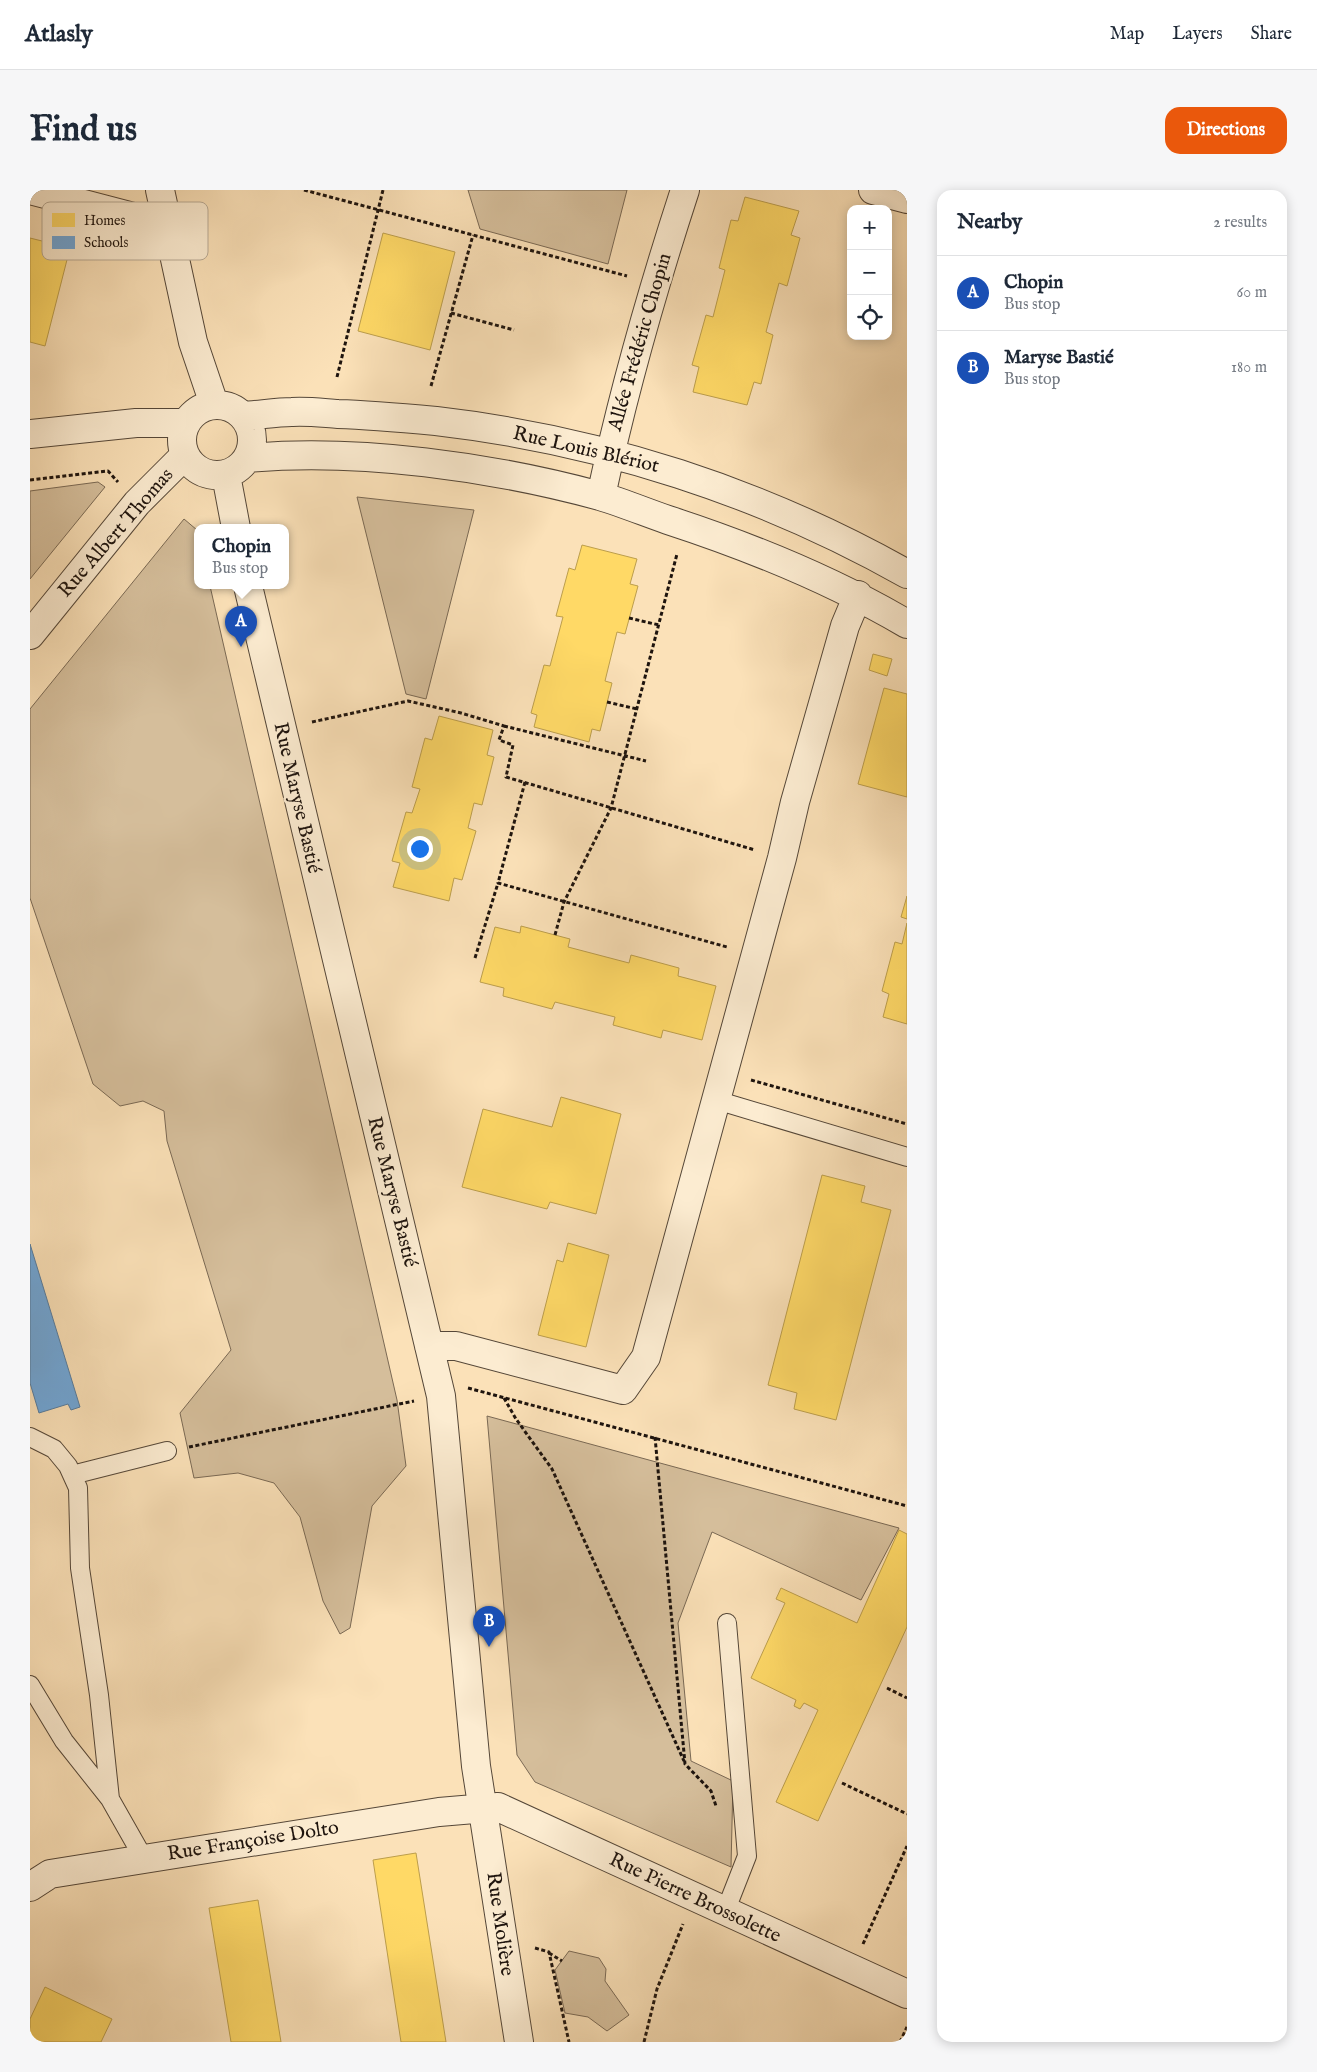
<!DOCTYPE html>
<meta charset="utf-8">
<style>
:root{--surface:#fff;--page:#f6f6f7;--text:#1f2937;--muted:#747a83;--line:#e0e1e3;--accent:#ea580c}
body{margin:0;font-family:"IM FELL English",serif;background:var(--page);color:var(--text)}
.controls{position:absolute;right:15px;top:15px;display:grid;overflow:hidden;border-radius:10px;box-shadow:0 2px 12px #0003}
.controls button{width:45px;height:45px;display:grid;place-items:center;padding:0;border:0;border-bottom:1px solid var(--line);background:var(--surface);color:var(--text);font:25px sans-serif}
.you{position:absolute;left:389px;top:658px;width:18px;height:18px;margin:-12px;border:4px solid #fff;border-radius:50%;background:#1a73e8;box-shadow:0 0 0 8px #1a73e833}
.badge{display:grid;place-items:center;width:32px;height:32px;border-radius:50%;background:var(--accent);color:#fff;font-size:16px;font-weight:700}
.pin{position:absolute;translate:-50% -41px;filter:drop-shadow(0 1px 2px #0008)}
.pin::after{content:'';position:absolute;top:26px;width:18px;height:15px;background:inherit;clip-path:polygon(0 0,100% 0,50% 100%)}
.popup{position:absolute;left:164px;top:334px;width:95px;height:65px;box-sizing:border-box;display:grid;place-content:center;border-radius:10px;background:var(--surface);filter:drop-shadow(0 1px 4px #0005);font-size:16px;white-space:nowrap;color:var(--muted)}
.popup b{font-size:19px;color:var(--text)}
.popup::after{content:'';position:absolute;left:50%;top:100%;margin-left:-10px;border:10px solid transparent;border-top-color:var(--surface)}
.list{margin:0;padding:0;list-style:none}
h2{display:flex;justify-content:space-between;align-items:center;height:65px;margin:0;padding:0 20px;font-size:21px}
h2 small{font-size:16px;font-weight:400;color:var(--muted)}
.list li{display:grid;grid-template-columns:32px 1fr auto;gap:15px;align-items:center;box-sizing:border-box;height:75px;padding:0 20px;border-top:1px solid var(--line)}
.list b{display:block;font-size:19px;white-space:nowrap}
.list p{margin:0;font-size:16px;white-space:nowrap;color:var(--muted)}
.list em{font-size:16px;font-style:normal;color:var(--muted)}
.icon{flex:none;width:28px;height:28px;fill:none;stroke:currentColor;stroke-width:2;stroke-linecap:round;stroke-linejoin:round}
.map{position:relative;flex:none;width:877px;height:1852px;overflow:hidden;border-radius:15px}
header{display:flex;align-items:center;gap:30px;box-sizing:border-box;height:70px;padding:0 25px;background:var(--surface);border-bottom:1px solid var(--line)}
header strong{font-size:24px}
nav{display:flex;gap:28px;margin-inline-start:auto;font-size:18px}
.intro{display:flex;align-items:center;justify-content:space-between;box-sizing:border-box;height:120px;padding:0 30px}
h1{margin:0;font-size:35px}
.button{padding:12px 22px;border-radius:15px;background:var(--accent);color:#fff;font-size:18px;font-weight:700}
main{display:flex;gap:30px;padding:0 30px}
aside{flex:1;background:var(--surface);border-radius:15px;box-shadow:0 2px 12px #0003}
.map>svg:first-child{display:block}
.green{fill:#d5be9b;stroke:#7a6954}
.homes{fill:#ffd966;stroke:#bc9e4c}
.schools{fill:#6fa8dc;stroke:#577c9e}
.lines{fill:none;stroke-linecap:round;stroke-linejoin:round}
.lane-casing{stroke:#554738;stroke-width:20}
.street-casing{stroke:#554738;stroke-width:30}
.path{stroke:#1e140e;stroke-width:3;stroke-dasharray:4 2.5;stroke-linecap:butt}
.lane{stroke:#fcecd1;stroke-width:18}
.street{stroke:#fcecd1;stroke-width:28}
.labels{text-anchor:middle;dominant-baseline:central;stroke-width:5;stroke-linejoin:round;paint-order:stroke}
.street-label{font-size:20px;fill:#1e140e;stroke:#fcecd1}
.key{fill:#fcecd1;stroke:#b9ab96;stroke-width:1}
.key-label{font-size:14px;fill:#1e140e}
</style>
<header>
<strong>Atlasly</strong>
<nav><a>Map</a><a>Layers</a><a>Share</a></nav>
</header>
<div class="intro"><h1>Find us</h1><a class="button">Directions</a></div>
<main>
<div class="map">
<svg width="877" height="1852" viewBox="0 0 877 1852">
<rect width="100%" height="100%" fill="#fbe1b8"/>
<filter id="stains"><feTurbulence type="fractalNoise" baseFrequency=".004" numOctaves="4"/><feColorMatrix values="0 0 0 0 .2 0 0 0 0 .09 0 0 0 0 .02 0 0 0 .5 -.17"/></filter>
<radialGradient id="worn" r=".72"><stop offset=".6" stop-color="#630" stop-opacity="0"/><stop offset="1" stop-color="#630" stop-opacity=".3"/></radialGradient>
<!-- green -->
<path class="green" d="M438 0H597L578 74 450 39Z
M68 292 75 297 0 389V301Z
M327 307 444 320 396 509 376 504Z
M154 329 167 340V396H180L367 1210 376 1276 342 1316 320 1438 310 1444 293 1411 270 1327 244 1293 208 1283 164 1288 150 1223 201 1160 137 951 134 921 113 911 90 916 63 894 0 708V519Z
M457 1226 869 1338 831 1410 682 1342 648 1433 661 1571 703 1591 701 1677 505 1592 487 1565Z
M539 1761 569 1768 576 1779 575 1791 599 1825 577 1841 558 1827 535 1823 525 1780Z"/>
<!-- homes -->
<path class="homes" d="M715 7 769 21 761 45 770 48 757 96 749 93 736 142 743 145 731 194 724 192 717 215 663 202 669 177 662 175 676 125 683 127 695 80 689 78 701 30 708 31Z
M353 43 425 62 400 160 328 141Z
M0 48 40 58 15 156 0 152Z
M552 355 607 369 600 394 608 396 595 444 587 442 575 491 582 493 570 541 562 539 559 552 504 537 507 525 501 523 514 475 520 476 533 427 526 426 539 378 545 380Z
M843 464 862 469 857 486 839 480Z
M854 498 877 504V607L828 594Z
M409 526 463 540 457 565 464 567 452 615 444 613 438 638 446 641 432 690 424 688 419 711 363 697 370 673 362 671 376 622 382 623 390 599 382 597 395 548 402 550Z
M877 706V729L871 727Z
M877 733V834L853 827 859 804 852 801 865 752 872 754Z
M491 736 540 749 538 757 599 773 601 765 649 778 648 786 686 796 672 850 633 840 631 848 583 835 585 827 525 812 522 819 473 806 474 798 450 792 465 737 490 743Z
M531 907 591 924 566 1024 520 1012 517 1019 432 997 453 919 522 937Z
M792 985 835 996 831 1012 861 1020 806 1230 764 1219 767 1203 738 1195Z
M538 1053 579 1065 556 1157 508 1145 527 1070 533 1072Z
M869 1340 877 1344V1437L788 1631 746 1612 788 1520 774 1513 770 1519 764 1516 766 1510 721 1488 755 1413 746 1409 751 1398 827 1433Z
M386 1663 416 1852H371L343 1670Z
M228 1710 251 1852H201L179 1718Z
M15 1797 82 1829 71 1852H0V1829Z"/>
<!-- schools -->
<path class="schools" d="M0 1054 50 1217 41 1220 38 1214 9 1223 0 1193Z"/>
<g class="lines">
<defs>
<path id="lane" d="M686 910 877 967
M0 1247 24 1259 38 1276 48 1298 50 1378 69 1505 80 1609
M42 1285 137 1261
M0 1495 34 1551 80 1609 114 1669
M695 1722 717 1666 697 1433"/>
<path id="street" d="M0 0 138 36
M130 0 163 152 184 214
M843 0 877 9
M152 250a35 35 0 1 1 70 0a35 35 0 1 1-70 0Z
M213 226C230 225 246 222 262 222 277 221 293 223 308 224 340 225 373 228 406 231 571 250 732 302 877 384
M0 244 106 233H155
M218 268C328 258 464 277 570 306 593 313 615 322 638 330 721 357 802 390 877 434
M196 285 206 338
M571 306C593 203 622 101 655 0
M218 396 411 1206 446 1576 489 1852
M0 445 107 313 155 265
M399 1156H426L593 1200 616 1167 752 668 765 612 815 436 828 405
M0 1697 20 1684 409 1622 468 1617 877 1804"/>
</defs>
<!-- lane casing -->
<use href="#lane" class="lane-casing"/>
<!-- street casing -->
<use href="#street" class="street-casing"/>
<!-- path -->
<path class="path" d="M274 0 597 86
M421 123 484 140
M307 187 353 0
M401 196 443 45
M0 290 78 281 88 292
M599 428 629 435
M577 512 607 519
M282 532 378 511 431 523 474 536 469 550 483 555 476 587 725 660
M474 536 616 571
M495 592 468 693 697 757
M525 745 534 712 581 618 647 364
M445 768 468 693
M721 890 877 934
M438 1198 877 1316
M474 1208 486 1229 522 1279 654 1571
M625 1247 655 1574 681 1601 686 1616
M159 1257 384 1211
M857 1498 877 1508
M812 1593 877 1624
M833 1754 877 1656
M505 1758 519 1762 539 1852
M519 1763 532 1771
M614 1852 627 1799 653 1734
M870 1852 877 1837"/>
<!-- lane -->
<use href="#lane" class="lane"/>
<!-- street -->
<use href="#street" class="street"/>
</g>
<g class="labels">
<!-- street labels -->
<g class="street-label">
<text transform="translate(610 152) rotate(-74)">Allée Frédéric Chopin</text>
<text transform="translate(556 260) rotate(13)">Rue Louis Blériot</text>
<text transform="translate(86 343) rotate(-49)">Rue Albert Thomas</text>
<text transform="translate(267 608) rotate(77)">Rue Maryse Bastié</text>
<text transform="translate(362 1002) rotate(76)">Rue Maryse Bastié</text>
<text transform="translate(223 1651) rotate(-9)">Rue Françoise Dolto</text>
<text transform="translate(665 1708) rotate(25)">Rue Pierre Brossolette</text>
<text transform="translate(470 1734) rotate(82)">Rue Molière</text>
</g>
</g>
<!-- legend -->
<rect x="12" y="12" width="166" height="58" rx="8" class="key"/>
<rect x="22" y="23" width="23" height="14" fill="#ffd966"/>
<rect x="22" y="46" width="23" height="13" fill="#6fa8dc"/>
<g class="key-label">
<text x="54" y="35">Homes</text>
<text x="54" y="57">Schools</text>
</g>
<rect width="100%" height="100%" filter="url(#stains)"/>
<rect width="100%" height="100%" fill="url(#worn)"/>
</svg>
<div class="controls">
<button>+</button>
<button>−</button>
<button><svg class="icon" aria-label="locate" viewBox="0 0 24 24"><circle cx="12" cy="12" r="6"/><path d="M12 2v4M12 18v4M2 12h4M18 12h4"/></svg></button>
</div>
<div class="you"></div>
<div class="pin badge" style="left:211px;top:457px;background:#1a4fb4">A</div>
<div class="popup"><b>Chopin</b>Bus stop</div>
<div class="pin badge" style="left:459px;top:1457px;background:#1a4fb4">B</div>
</div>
<aside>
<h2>Nearby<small>2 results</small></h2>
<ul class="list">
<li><span class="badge" style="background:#1a4fb4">A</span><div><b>Chopin</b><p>Bus stop</p></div><em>60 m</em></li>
<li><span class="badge" style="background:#1a4fb4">B</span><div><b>Maryse Bastié</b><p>Bus stop</p></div><em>180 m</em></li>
</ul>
</aside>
</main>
